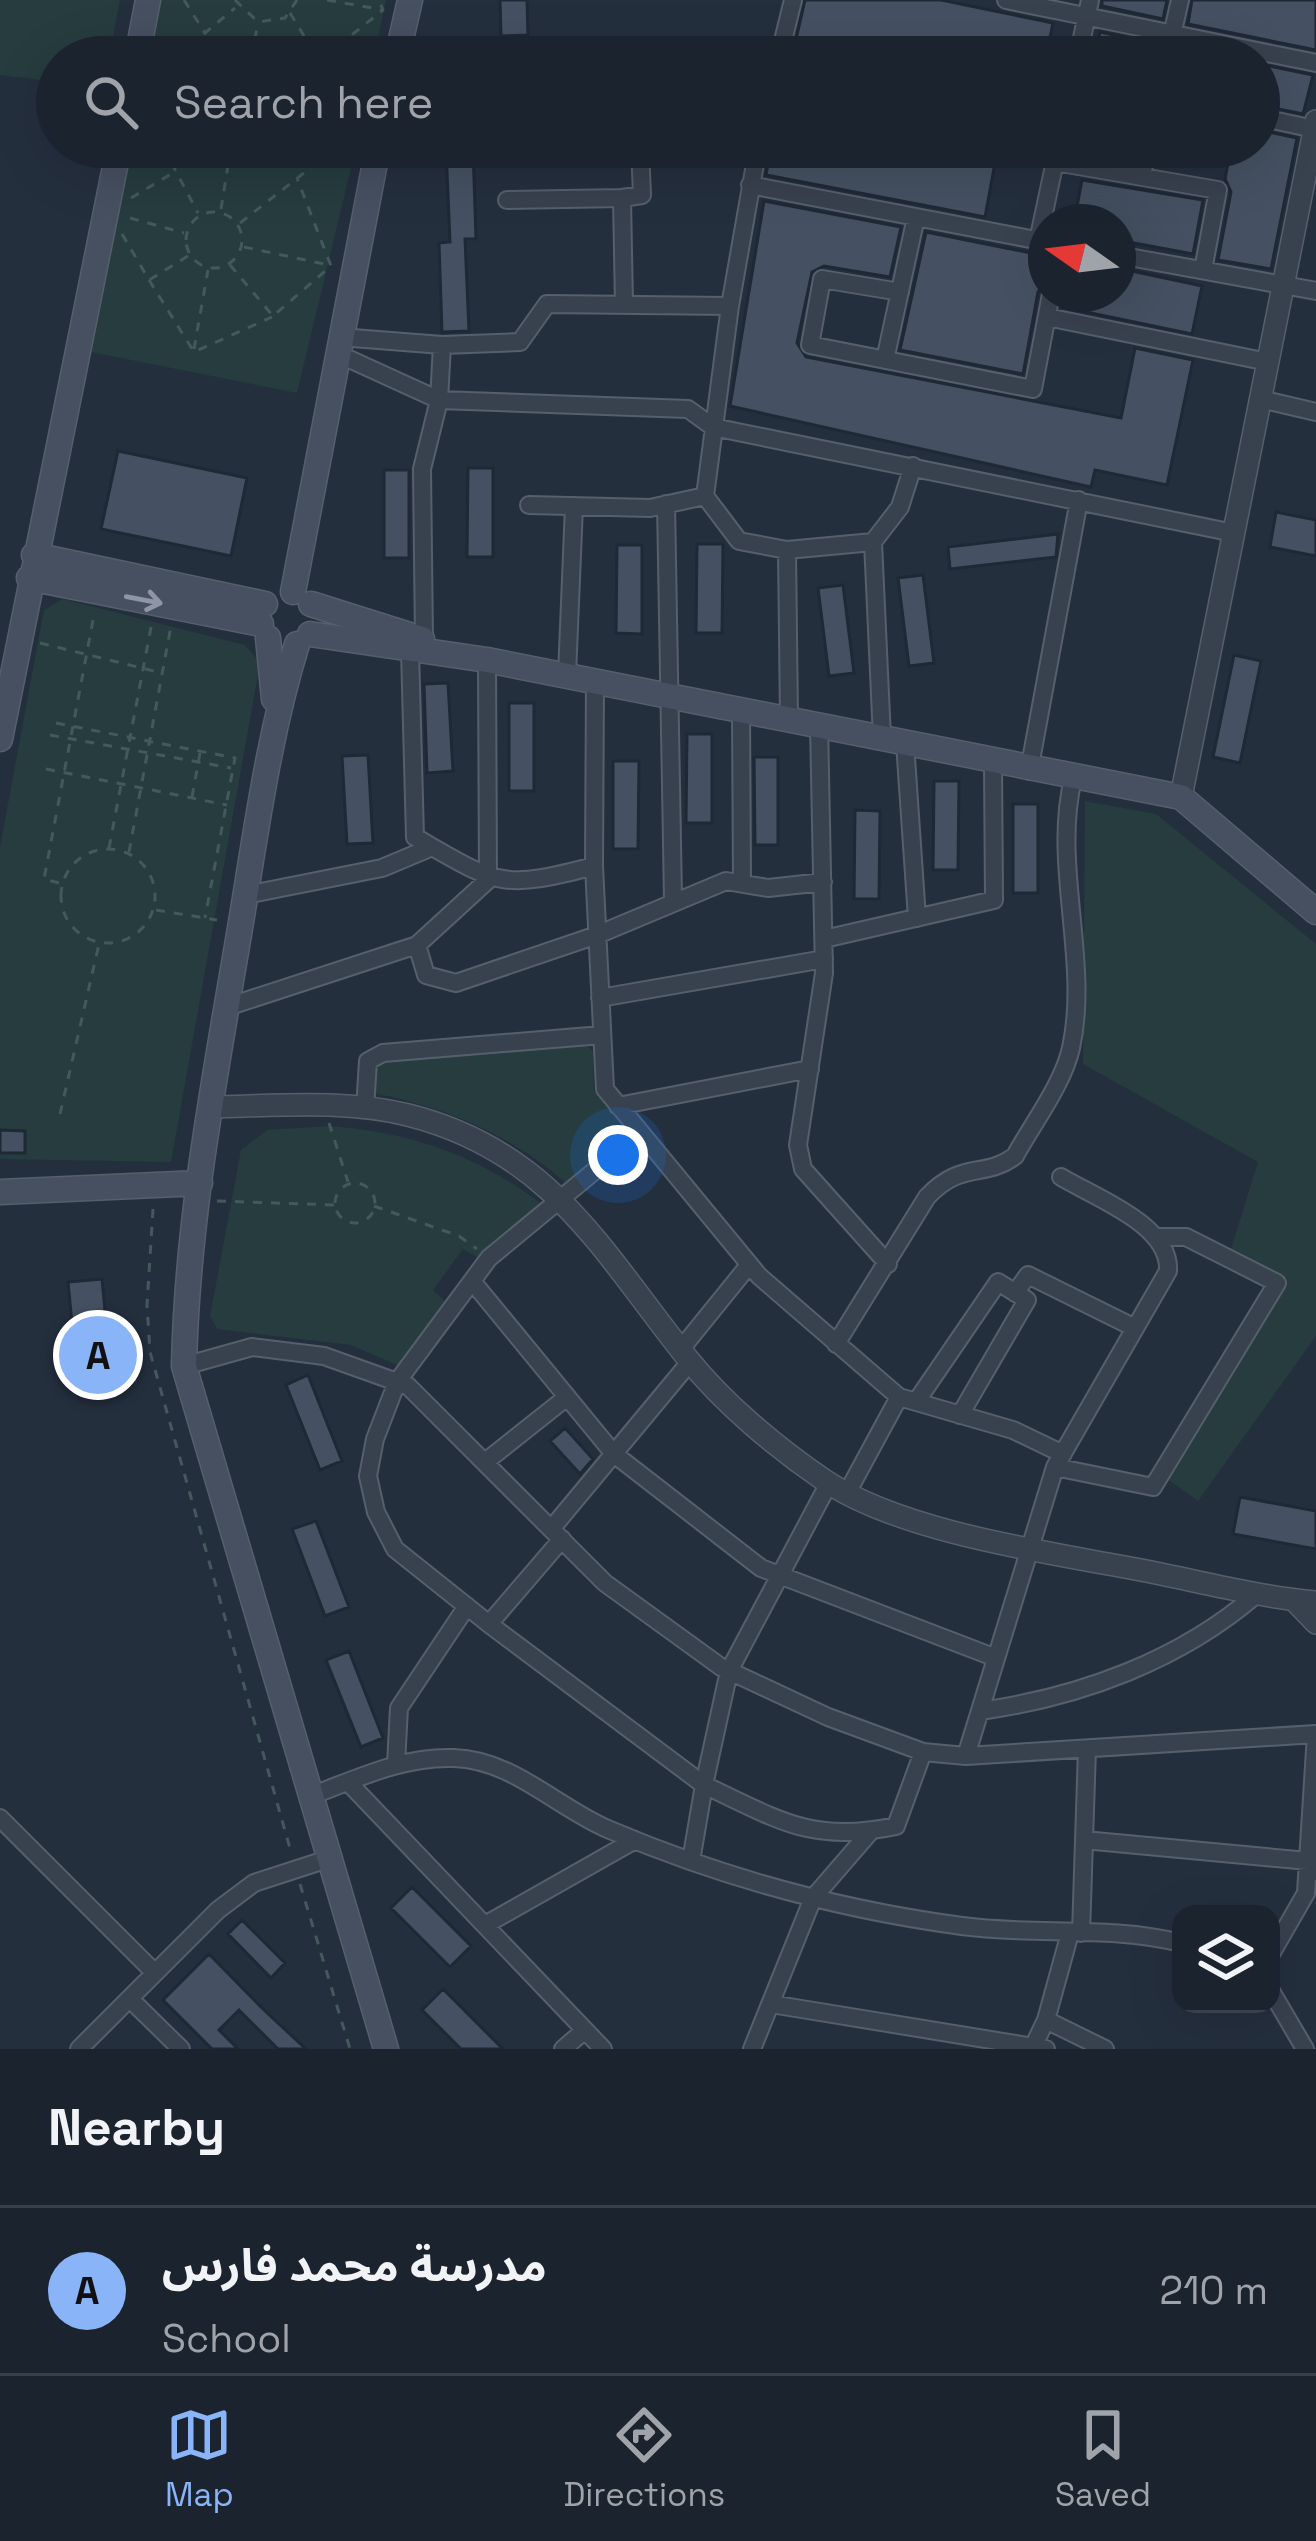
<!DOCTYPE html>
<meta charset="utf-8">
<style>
:root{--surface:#1b232e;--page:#282f3a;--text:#f1f3f6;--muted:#a0a4aa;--line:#39404a;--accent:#8ab4f8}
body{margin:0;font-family:"Space Grotesk","Noto Sans Arabic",sans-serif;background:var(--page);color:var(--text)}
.controls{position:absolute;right:36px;bottom:36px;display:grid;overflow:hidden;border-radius:24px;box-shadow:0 12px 48px #0002}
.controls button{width:108px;height:108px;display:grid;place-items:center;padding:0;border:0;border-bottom:3px solid var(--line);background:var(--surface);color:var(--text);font:60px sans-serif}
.compass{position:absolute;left:1028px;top:204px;width:108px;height:108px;border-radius:50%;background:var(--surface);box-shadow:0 12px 48px #0002;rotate:284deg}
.you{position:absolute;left:618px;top:1155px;width:42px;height:42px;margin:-30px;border:9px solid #fff;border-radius:50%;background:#1a73e8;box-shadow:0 0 0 18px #1a73e833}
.badge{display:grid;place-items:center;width:78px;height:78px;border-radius:50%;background:var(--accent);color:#111;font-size:39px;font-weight:700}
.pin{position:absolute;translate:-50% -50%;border:6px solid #fff;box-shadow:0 3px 12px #0006}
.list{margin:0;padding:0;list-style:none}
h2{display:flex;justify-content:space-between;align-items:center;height:156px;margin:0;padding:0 48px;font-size:51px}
h2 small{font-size:39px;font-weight:400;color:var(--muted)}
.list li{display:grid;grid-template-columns:78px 1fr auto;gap:36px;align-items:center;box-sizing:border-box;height:168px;padding:0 48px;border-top:3px solid var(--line)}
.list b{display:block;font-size:45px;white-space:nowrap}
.list p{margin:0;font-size:39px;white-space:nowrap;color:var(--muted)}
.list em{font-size:39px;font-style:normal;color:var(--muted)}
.icon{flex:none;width:66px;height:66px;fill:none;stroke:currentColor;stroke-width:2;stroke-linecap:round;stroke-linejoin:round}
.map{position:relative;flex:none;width:1316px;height:2049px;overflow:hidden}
.search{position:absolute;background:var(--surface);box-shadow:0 12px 48px #0002;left:36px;right:36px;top:36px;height:132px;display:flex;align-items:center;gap:30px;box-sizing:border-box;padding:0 42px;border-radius:66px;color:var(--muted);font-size:45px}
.sheet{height:324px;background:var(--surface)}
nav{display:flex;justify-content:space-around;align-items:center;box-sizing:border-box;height:168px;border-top:3px solid var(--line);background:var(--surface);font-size:33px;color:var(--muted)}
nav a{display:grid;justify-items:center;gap:6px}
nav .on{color:var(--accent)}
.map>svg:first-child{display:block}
.green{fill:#263c3f}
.building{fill:#455162;stroke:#1f2835;stroke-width:3}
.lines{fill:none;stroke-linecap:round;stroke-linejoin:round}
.minor-casing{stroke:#565f6c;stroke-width:20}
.tertiary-casing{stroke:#565f6c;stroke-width:24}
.secondary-casing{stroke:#565f6c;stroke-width:27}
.path{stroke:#44595c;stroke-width:3;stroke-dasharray:9 9;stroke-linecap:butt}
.minor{stroke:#38414e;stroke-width:16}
.tertiary{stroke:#38414e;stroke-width:21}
.secondary{stroke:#465061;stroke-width:24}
.oneway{stroke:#8e96a5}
</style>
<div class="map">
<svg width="1316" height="2049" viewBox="0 0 1316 2049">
<rect width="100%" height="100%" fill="#242f3e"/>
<!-- green -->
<path class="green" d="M0 0H120L109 57H57V82L0 75Z
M154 0H386L374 57H142Z
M123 147H356L297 393 81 350Z
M63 599 245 645 260 663 171 1162 0 1159V847L44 610Z
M1085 801 1156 814 1316 944V1336L1198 1501 1167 1479 1274 1291 1226 1265 1258 1162 1083 1064Z
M581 1041 593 1051 594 1091 628 1130 566 1183C508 1133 447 1108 373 1093L372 1062Z
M328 1126C410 1132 475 1154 542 1204L479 1258 463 1249 433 1290 448 1304 406 1369 351 1345 217 1329 210 1316 241 1150 267 1130Z"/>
<!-- building -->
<path class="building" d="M500 0H527L528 35 501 36Z
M805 0H941L1053 23 1046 57H961L872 38 868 57H792Z
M1102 0H1167L1163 19 1102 6Z
M1192 0H1316V50L1188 24Z
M1100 32 1157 44 1155 57H1095Z
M1259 64 1313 75 1303 114 1259 105Z
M1259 130 1297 138 1271 269 1218 260 1231 192 1225 179 1231 147H1259Z
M771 147H998L985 217 766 175Z
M1088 147H1135L1132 162 1087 154Z
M473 148 476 239H465L469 331 442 332 439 243 450 242 446 149Z
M1082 180 1203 200 1193 254 1118 240V222H1074Z
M764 201 901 227 890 277 824 266 812 272 797 343 806 357 1121 418 1135 348 1193 360 1167 485 1095 470 1091 487 730 406Z
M926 232 1046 256V282L1038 292 1023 374 900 350Z
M1118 268 1202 286 1192 334 1062 307 1064 294H1118Z
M118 451 247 478 231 556 101 529Z
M468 468H493V557H467Z
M384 470H409V558H384Z
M1276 512 1316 520V556L1270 547Z
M1058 534 1056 557 950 569 948 547Z
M697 544H723L722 633H696Z
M617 545H642V634L616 633Z
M923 575 934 663 909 666 898 578Z
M843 585 854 673 829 676 818 588Z
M1234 655 1261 661 1240 763 1213 757Z
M448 683 453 771 427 773 424 684Z
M509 703H534V791H509Z
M687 734H712V823H686Z
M368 755 373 843 347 844 342 756Z
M754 757H778V845H755Z
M613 761H639L638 849H613Z
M934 781H959L958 870H933Z
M1013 804H1038V893H1013Z
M855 810 880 811 879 899H854Z
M0 1130 25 1131V1153H0Z
M102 1279 113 1393 79 1396 68 1282Z
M308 1375 342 1461 320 1470 286 1385Z
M565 1428 593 1459 580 1474 550 1441Z
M1240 1497 1316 1511V1549L1233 1534Z
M316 1521 349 1607 325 1616 292 1529Z
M349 1651 383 1738 361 1747 326 1660Z
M412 1887 471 1946 450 1967 391 1908Z
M242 1920 285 1963 271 1978 228 1934Z
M209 1954 263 2009 306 2049H278L239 2010 219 2030 238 2049H212L163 2000Z
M443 1989 503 2049H461L422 2010Z"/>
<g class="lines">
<defs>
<path id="minor" d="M1006 0 1316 63
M779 57 793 0
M1078 57 1090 0
M1167 57 1180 0
M1259 117 1314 129
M1055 162 1218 190 1203 270
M1142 176 1148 147
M750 185 1046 242
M507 200 622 198
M1038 241 1058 147
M1118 255 1316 291
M900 292 822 279 810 345 1033 389 1051 294
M624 305 622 198 642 195 640 147
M1047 317 1268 362
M340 337 442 345 520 342 547 304 730 306
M442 345 439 400 688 409 713 427 1234 533
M336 353 439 400 422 469 424 640
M885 360 916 217
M1260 399 1316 412
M705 496 739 541 787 550 873 542 900 507 913 466
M666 504 673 899
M529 505 650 508 705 496 730 306 758 147
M873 542 882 738
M787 550 789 719
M410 650 415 837C497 884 500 891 594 866
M567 675 574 506
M595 681 594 866 605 1089 759 1276 899 1397 1013 1430 1063 1454
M741 710 742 882
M819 724 824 973 798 1145 803 1169 888 1264
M905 743 917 918
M1029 771 1079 500
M246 895 382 868 432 847
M824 939 994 900 993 763
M417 945 426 975 456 983 597 935 726 881 768 888 823 882
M600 998 824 959
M227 1007 417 945 488 880 487 660
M618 1106 810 1069
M365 1109 368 1061 383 1053 602 1035
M472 1281 614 1454 761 1568 996 1658
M1015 1293 1028 1275 1135 1328
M836 1344 927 1197C962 1160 984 1179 1015 1156 1033 1123 1063 1084 1071 1048 1090 961 1052 865 1073 779
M681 1349 749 1265
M184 1366 252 1347 324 1356 408 1386 605 1583 721 1667 828 1717 923 1752 966 1756 1316 1734
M916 1402 998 1282 1027 1300 960 1415
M485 1462 567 1397
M1055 1467 1153 1487 1277 1283 1186 1237H1159
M829 1483 729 1671 704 1785C779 1820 812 1844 896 1826L923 1752
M847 1493 899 1397
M552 1528 690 1362
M562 1539 489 1624 704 1785 691 1861
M489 1624 395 1549 376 1512 368 1476 375 1439 397 1382 489 1258 638 1135
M980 1711C1081 1697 1181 1660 1258 1593
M966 1756 1055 1467 1168 1271C1171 1225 1096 1198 1061 1177
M396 1764 399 1708 467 1606
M348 1782 603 2049
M313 1795C359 1778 404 1756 454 1758 514 1760 557 1808 610 1830 721 1877 843 1910 962 1926 1035 1936 1110 1925 1181 1943
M0 1818 155 1973
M1084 1840 1308 1861 1316 1872
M485 1925 635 1840
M1081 1933 1087 1749
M1271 1954 1306 1893 1316 1734
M1271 1991 1305 2049
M130 1999 181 2049
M771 2004 1046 2049
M1046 2020 1070 1933
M79 2049 218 1910 254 1883 331 1858
M563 2049 585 2030
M752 2049 813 1898 870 1832
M1032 2049 1046 2020 1105 2049"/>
<path id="tertiary" d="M1181 797 1316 121
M209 1107C275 1106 344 1099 408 1115 552 1151 603 1253 688 1359 724 1404 777 1448 824 1480 902 1533 1052 1553 1146 1571 1202 1582 1259 1597 1316 1602
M1294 1600 1316 1623"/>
<path id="secondary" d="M137 57 148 0
M397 57 410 0
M34 555 265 604
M29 578 261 624
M293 592 378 147
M311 604 422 639
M310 634 487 660 1181 797 1316 912
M268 638 274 699
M297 644C267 741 255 841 238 940 214 1082 187 1222 184 1366L386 2049
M0 739 119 147
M0 1192 200 1183"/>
</defs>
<!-- minor casing -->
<use href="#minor" class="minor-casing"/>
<!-- tertiary casing -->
<use href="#tertiary" class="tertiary-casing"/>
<!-- secondary casing -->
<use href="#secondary" class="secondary-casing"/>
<!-- path -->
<path class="path" d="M184 0 205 33
M235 0 258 22 285 18 297 0
M327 0 384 10
M290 13 317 57
M176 57 235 8
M251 57 258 24
M324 57 383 10 379 0
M163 147 198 213
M221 147 230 153 258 147
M131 198 176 171
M221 209 230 153
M186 240a28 28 0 1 1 56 0a28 28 0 1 1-56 0Z
M130 218 184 233
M240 223 337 147
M122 234 149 280 188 256
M244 247 329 265
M230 265 273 316 331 266 297 178
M149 280 194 352 272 317
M194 349 208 270
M40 643 158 672
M56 723 235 758 205 918
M50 735 231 768
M46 769 227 805
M192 797 200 753
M109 848 152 622
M61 896a47 47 0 1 1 94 0a47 47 0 1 1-94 0Z
M129 852 171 626
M59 883 44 879 94 615
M156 910 217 920
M60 1114 99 944
M329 1123 348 1182
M335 1203a20 20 0 1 1 40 0a20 20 0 1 1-40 0Z
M217 1201 335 1205
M374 1206 459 1236 477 1249
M153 1209 147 1305 150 1352 291 1852
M300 1884 350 2049"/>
<!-- minor -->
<use href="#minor" class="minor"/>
<!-- tertiary -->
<use href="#tertiary" class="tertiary"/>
<!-- secondary -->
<use href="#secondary" class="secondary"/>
</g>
<!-- one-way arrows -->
<defs><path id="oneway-shaft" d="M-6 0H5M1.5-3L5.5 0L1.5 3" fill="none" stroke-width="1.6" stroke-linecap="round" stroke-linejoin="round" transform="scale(3)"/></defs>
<use class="oneway" href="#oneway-shaft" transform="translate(144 600) rotate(11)"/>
</svg>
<div class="controls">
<button><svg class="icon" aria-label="layers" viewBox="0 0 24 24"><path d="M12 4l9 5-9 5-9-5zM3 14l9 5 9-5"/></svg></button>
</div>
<svg class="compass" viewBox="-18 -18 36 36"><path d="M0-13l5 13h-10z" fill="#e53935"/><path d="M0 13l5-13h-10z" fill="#a0a4aa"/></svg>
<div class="you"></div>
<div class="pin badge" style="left:98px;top:1355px">A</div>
<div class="search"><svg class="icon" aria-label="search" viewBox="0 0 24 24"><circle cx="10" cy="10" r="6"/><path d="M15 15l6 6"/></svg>Search here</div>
</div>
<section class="sheet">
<h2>Nearby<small></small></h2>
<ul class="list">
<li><span class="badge">A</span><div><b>مدرسة محمد فارس</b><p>School</p></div><em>210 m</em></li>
</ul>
</section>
<nav>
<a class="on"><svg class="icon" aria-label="map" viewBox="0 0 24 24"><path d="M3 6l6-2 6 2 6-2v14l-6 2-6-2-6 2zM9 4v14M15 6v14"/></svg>Map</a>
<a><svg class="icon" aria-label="directions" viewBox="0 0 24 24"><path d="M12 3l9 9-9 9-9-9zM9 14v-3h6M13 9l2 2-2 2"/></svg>Directions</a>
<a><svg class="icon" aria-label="saved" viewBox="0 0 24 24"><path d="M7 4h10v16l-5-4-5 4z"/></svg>Saved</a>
</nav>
